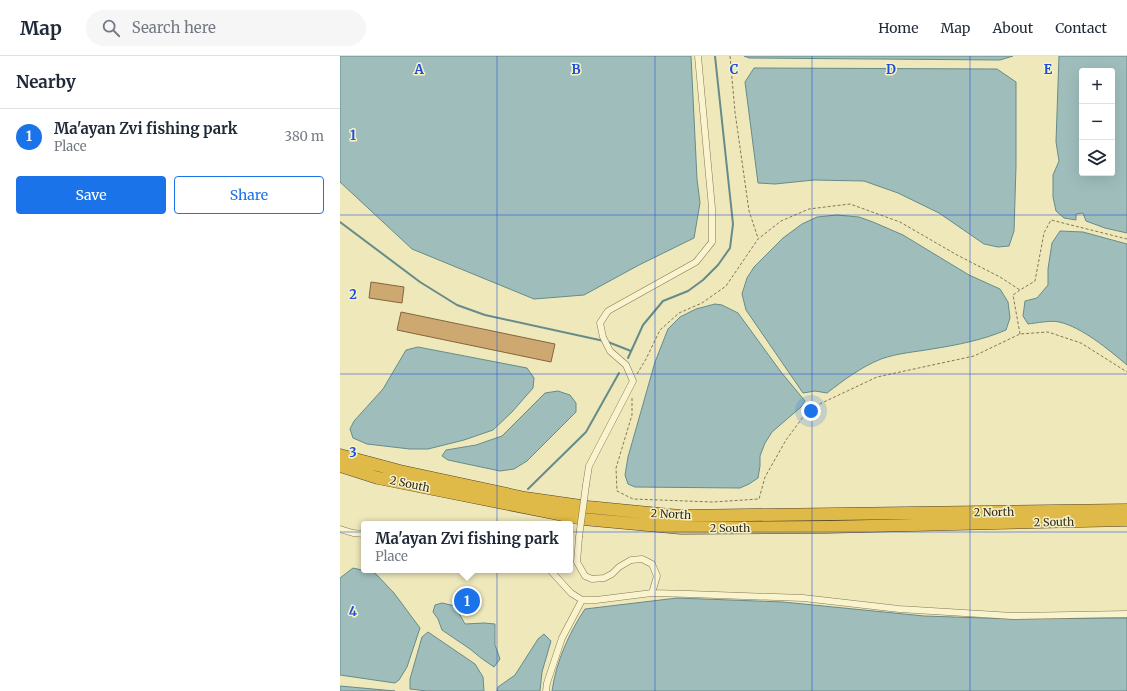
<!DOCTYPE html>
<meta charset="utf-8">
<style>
:root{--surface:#fff;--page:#f6f6f7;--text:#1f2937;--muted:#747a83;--line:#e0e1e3;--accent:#1a73e8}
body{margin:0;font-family:Merriweather,serif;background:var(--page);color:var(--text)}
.controls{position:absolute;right:12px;top:12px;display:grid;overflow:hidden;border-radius:4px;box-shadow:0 4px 16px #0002}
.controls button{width:36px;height:36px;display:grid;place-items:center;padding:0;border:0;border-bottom:1px solid var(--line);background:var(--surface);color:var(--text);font:20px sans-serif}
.you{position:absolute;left:471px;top:355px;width:14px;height:14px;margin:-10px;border:3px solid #fff;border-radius:50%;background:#1a73e8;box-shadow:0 0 0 6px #1a73e833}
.badge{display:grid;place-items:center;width:26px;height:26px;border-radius:50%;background:var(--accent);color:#fff;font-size:13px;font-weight:700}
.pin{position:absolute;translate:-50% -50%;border:2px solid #fff;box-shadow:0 1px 4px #0006}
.popup{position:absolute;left:21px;top:465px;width:212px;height:52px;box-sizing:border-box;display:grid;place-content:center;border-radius:4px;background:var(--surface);filter:drop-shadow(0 1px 3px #0005);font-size:13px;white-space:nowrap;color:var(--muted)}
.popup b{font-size:15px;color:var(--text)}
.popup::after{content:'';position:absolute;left:50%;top:100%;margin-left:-8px;border:8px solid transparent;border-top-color:var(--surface)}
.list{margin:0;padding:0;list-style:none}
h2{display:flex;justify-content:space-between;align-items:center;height:52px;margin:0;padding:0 16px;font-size:17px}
h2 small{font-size:13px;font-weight:400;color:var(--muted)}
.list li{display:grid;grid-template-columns:26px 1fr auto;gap:12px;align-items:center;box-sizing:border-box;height:56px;padding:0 16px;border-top:1px solid var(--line)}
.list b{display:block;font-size:15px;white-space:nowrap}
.list p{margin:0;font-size:13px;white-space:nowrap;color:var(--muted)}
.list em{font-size:13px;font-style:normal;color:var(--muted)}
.actions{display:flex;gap:8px;padding:12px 16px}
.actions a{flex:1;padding:9px 0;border:1px solid var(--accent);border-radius:4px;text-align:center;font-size:14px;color:var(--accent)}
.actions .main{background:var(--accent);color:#fff}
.icon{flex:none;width:22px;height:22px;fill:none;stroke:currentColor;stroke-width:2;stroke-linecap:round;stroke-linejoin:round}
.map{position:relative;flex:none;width:787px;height:635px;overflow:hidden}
header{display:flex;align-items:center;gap:24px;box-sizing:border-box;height:56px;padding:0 20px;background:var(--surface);border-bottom:1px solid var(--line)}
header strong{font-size:19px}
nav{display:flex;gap:22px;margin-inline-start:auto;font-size:14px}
.search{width:280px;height:36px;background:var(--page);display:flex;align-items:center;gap:10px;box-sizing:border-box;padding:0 14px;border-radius:22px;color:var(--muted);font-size:15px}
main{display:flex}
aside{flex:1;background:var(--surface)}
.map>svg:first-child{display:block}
.water{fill:#9fbebb;stroke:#678b89;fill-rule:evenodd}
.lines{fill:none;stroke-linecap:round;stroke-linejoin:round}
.stream{stroke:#678b89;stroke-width:2}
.building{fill:#cda870;stroke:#84663b}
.minor-casing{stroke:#857755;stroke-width:7}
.motorway-casing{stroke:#52442a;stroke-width:13}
.path{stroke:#857755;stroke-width:1;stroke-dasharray:3 2;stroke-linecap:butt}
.minor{stroke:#f9f4ce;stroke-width:6}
.motorway{stroke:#e0ba48;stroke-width:12}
.minor-bridge-casing{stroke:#857755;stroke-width:7;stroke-linecap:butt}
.minor-bridge{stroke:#f9f4ce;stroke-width:6}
.grid{fill:none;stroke:#1d4ed8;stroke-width:1;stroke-opacity:0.55}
.labels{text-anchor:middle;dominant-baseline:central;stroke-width:3;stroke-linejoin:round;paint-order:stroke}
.street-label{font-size:11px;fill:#332b1a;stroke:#f5f1cb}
.grid-label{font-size:13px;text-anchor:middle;font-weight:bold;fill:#1d4ed8;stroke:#f5f1cb;stroke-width:3;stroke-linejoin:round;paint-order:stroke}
</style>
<header>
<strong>Map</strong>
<div class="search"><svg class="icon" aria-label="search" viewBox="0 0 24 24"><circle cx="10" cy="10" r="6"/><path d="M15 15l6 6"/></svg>Search here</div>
<nav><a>Home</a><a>Map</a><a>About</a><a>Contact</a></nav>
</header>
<main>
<aside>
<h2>Nearby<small></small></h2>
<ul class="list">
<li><span class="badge">1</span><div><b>Ma'ayan Zvi fishing park</b><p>Place</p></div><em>380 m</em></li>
</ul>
<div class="actions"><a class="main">Save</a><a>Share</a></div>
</aside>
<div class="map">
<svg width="787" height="635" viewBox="0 0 787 635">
<rect width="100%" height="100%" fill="#eee8bb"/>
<!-- water -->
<path class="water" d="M0 0H351L357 123 360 147 354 182 299 209 244 239 194 243 72 193 0 126Z
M404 0H673L660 4 409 2Z
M719 0H787V177L765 172 746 165 743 157 736 158V164L724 162 716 155 713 141V119L719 105 716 86ZM742 15H772V117H742Z
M414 12 657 13 676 26V110L674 175 669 190 658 191 644 188 599 157 558 137 524 125 474 124 435 128 418 127 405 26Z
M497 159 519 161 533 166 563 179 629 219 660 233 668 246 670 262 666 274C643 284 617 289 592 293 575 296 558 297 541 303 521 311 504 324 487 337L475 335 463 337 406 254 402 238 407 222 414 211 443 182 462 168 477 161Z
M720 175 743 176 787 188V309C769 294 742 271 719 266 712 264 696 267 688 268L683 260 685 245 697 242 708 229V213L712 187Z
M375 248 382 249 398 257 441 316 465 345 461 351 432 376 425 387 420 400V410L418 422 409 428 400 432 295 431 288 428 285 419 288 401 315 306 328 273 340 261 356 253Z
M78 291 187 312 194 322 193 332 172 356 153 374 124 384 88 393H70L27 388 13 382 10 373 14 365 43 333 66 294Z
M218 335 230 339 236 347V356L187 405 174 413 160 415 108 404 102 400 106 394 136 389 162 380 205 337Z
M13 512 35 517 54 537 80 572 67 611 59 624 55 627 0 619V522Z
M337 542 443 546 584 560 673 563 787 562V635H212C216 606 229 577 245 553Z
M102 547 115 550 125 568 144 567 155 568V589L160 603 154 611 141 602 130 593 102 574 98 563 93 556 95 549Z
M88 576 135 608 143 621 144 635H87L70 633V623L82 581Z
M204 578 211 585 202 616 200 635H157L158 631 175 619 198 583Z
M0 630 55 635H0Z"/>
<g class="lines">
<!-- stream -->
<path class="stream" d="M0 166 80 226 117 249 145 259 264 285
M268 286 291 295
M288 302 303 269 323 245 348 235 363 224 378 209 390 192 393 168 375 0
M188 433 246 376 279 317"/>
</g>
<!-- building -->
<path class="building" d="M31 226 64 231 62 247 29 242Z
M61 256 215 288 211 306 57 274Z"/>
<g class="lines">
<defs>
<path id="minor" d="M246 429 249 410 293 325 286 309 270 295 263 281 260 267 268 255 356 206 372 186V152L358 0
M0 473 13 477 24 478
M239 481 237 506 245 520 252 523 264 522 272 518 279 511 291 504 302 503 312 508 317 520 312 537
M210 514 231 537 242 544H256L312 537 349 538 463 542 559 553 673 560 787 558
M206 635 207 627 222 582 242 544"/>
<path id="motorway" d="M0 399 60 415 185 442 248 451 340 460 787 454
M0 410 38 422 243 463 341 472 489 471 787 464"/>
</defs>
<!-- minor casing -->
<use href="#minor" class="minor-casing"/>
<!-- motorway casing -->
<use href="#motorway" class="motorway-casing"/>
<!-- path -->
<path class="path" d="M390 0 395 56 409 155 418 182
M680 278 673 239 680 234 695 225 704 177 711 164 787 183
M297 318 306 303 320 274 339 257 362 247 386 230 418 183 441 165 469 153 510 148 560 166 617 199 660 221 680 234
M292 342V359L276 412 277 435 293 443 373 446 419 443 425 421 446 384 469 353 537 321 634 300 680 278 708 276 741 287 787 316"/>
<!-- minor -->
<use href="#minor" class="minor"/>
<!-- motorway -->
<use href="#motorway" class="motorway"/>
<defs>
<path id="minor-bridge" d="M239 481 246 429"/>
</defs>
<!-- minor-bridge casing -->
<use href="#minor-bridge" class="minor-bridge-casing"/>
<!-- minor-bridge -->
<use href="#minor-bridge" class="minor-bridge"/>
</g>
<!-- grid -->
<path class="grid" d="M157 0V635M315 0V635M472 0V635M630 0V635M0 159H787M0 318H787M0 476H787"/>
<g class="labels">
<!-- street labels -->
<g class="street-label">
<text transform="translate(70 428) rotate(12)">2 South</text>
<text transform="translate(654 456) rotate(-1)">2 North</text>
<text transform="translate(331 458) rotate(3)">2 North</text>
<text transform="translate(714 466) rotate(-1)">2 South</text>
<text x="390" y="472">2 South</text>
</g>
</g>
<g class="grid-label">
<text x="79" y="18">A</text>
<text x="236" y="18">B</text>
<text x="394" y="18">C</text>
<text x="551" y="18">D</text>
<text x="708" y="18">E</text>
<text x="13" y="84">1</text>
<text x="13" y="243">2</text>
<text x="13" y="401">3</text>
<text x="13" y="560">4</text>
</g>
</svg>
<div class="controls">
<button>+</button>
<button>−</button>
<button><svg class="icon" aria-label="layers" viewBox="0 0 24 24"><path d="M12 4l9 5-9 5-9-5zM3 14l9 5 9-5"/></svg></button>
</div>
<div class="you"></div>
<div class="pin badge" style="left:127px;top:545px">1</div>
<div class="popup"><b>Ma'ayan Zvi fishing park</b>Place</div>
</div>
</main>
